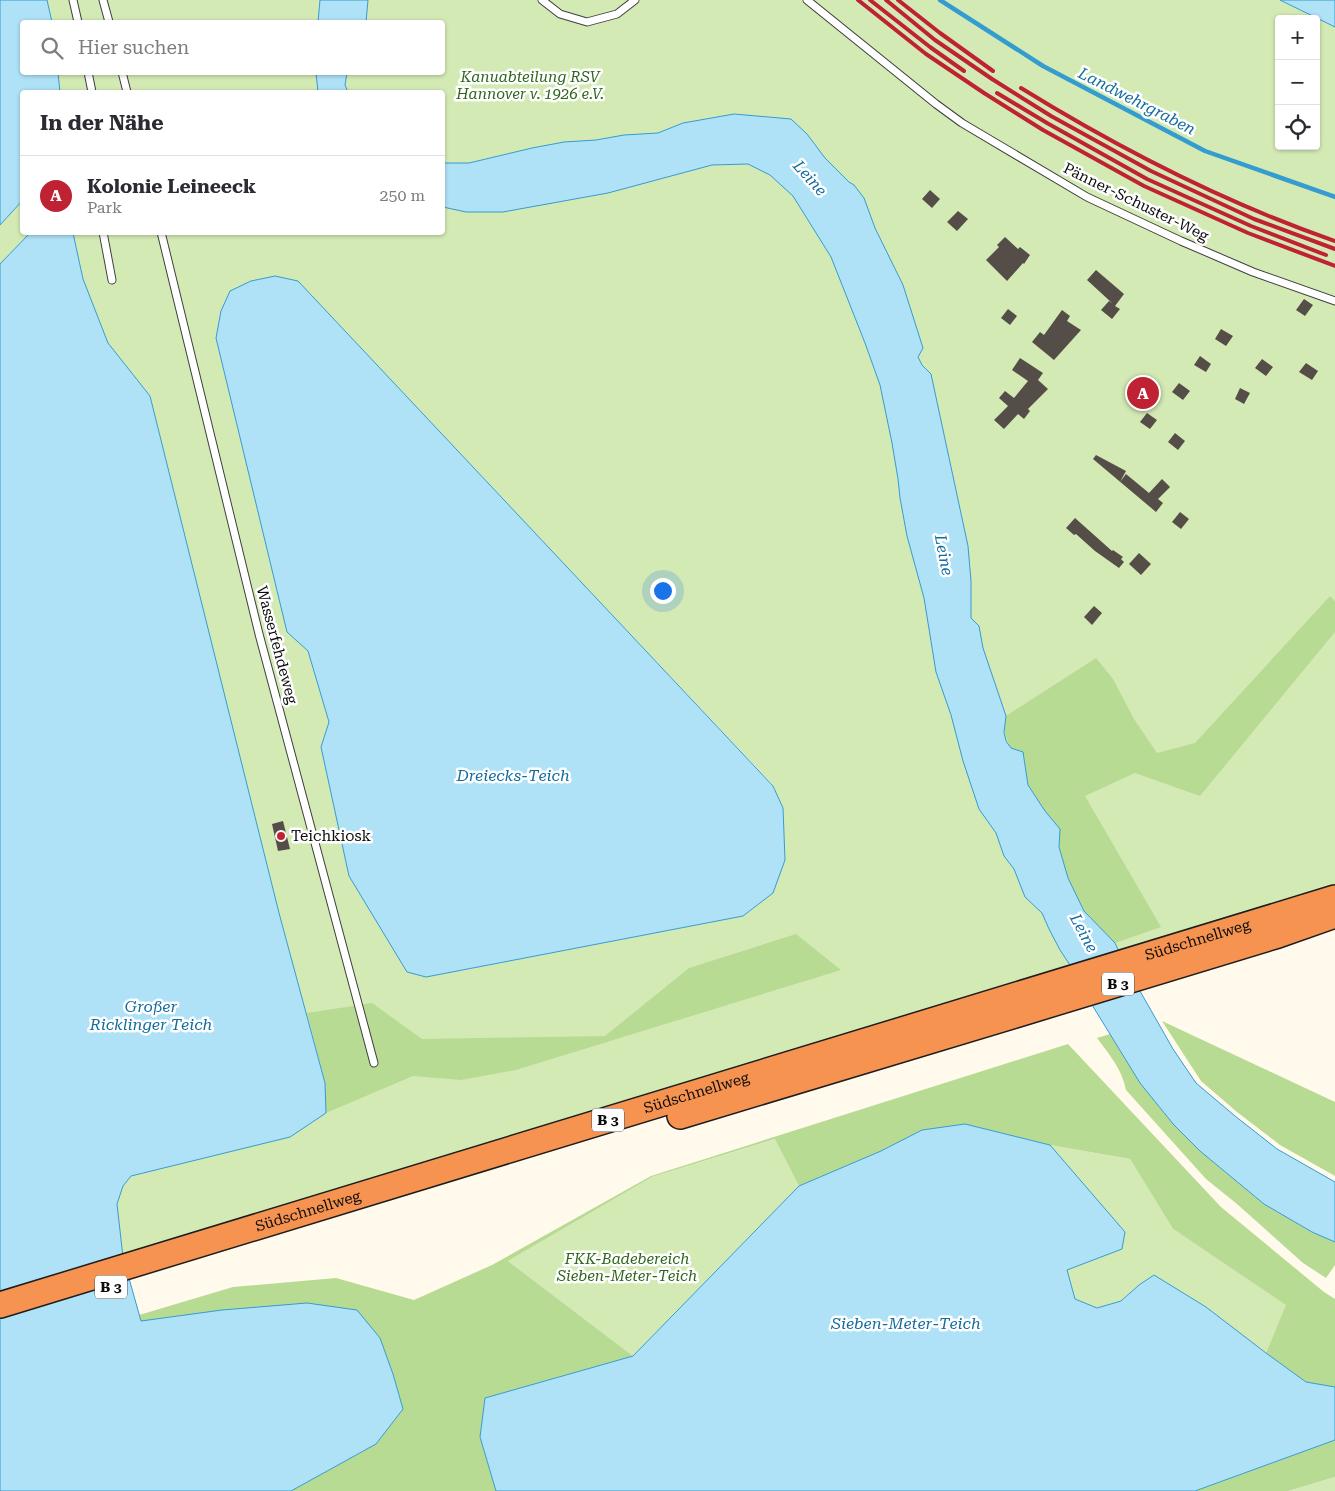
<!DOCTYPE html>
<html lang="de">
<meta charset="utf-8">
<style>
:root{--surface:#fff;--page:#f2f2f3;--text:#2b2b33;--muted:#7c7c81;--line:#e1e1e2;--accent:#bf2233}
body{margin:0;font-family:"Roboto Serif",serif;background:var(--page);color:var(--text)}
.controls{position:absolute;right:15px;top:15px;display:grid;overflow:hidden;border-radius:5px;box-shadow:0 1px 4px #0004}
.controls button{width:45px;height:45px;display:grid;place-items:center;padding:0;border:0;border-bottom:1px solid var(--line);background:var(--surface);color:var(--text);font:25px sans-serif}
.you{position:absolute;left:662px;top:590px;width:18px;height:18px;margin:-12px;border:4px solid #fff;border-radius:50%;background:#1a73e8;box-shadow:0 0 0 8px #1a73e833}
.badge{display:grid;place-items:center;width:32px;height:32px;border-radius:50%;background:var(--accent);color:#fff;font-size:16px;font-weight:700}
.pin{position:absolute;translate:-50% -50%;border:2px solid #fff;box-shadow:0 1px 5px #0006}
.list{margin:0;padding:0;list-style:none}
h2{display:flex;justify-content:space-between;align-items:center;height:65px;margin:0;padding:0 20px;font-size:21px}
h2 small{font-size:16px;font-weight:400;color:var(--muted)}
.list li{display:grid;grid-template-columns:32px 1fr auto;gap:15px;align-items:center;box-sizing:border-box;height:80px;padding:0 20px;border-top:1px solid var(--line)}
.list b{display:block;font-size:19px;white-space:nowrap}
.list p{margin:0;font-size:16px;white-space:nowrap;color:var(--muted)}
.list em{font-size:16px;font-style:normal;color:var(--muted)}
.icon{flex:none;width:28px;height:28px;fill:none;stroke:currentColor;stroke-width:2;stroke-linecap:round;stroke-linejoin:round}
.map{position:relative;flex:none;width:1335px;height:1491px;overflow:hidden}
.search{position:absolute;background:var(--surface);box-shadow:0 1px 4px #0004;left:20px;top:20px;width:425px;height:55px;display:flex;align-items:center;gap:12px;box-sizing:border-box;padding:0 18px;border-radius:5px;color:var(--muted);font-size:19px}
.panel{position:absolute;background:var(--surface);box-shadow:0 1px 4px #0004;left:20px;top:90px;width:425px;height:145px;border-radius:5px}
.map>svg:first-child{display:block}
.green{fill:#d4eab5;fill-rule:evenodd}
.forest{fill:#b8db94}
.water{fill:#afe1f7;stroke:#359cd0}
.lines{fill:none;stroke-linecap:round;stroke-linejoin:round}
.stream{stroke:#359cd0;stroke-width:4.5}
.building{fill:#554d48}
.lane-casing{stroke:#3f3f3f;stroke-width:9}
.highway-casing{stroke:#1d1d1d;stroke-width:28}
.lane{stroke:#fff;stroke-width:7}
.highway{stroke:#f79351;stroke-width:25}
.rail{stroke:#bf2233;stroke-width:4}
.poi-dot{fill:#bf2233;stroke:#fff;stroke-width:2}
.labels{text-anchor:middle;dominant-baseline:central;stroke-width:5;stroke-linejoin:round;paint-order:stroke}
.shield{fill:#fff;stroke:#555;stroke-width:1}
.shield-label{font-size:14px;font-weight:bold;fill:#0c0c0c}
.park-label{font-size:15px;font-style:italic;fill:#2f651c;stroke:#fff}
.street-label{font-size:15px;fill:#0c0c0c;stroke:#fff}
.poi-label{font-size:15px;fill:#0c0c0c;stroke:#fff;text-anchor:start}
.water-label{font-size:16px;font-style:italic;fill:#136ca0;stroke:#fff}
</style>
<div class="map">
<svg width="1335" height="1491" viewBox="0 0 1335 1491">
<rect width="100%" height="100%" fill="#fffaeb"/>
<!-- green -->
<path class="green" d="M47 0H1280L1335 27V888L123 1257 117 1204 123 1186 131 1176 290 1137 325 1083 279 913 150 396 108 343 83 279 73 233 442 232V92H60L58 73 442 72V22H52ZM1279 19H1316V146H1279ZM275 276 298 282 773 785 783 808 785 859 773 892 743 916 426 977 407 972 321 747 329 722 308 651Z
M22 201V232L30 233 0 264V225Z
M776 1139 799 1186 633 1356 508 1261 652 1177Z
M1050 1145 1130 1159 1173 1229 1287 1305 1266 1353 1206 1307 1154 1275 1139 1285 1121 1301 1097 1308 1075 1299 1067 1270 1090 1260 1125 1232Z
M1335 1477V1491H1288Z"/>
<!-- forest -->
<path class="forest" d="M1330 596 1335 601V632L1200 796 1135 773 1085 796 1161 927 1115 943 1084 911 1068 878 1059 847 1060 829 1045 811 1028 785 1023 752 1011 748C1004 737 1004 729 1006 716L1096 658 1113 679 1134 719 1157 753 1195 743Z
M796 934 841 970 516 1070 461 1080 413 1076 326 1113 325 1083 307 1013 372 1003 422 1039 605 1036 689 968Z
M1162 1021 1335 1102V1176L1280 1145 1237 1112 1201 1081Z
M1110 1034 1140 1083 1174 1125 1200 1151 1264 1204 1312 1232 1335 1242V1265L1326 1278 1303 1263 1237 1204 1206 1179 1126 1090C1122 1069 1109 1054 1097 1038Z
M1068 1044 1221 1207 1324 1292 1335 1299V1387L1306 1382 1266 1353 1286 1305 1173 1229 1130 1159 1050 1145 965 1124 922 1130 881 1151 799 1186 775 1139 652 1177 508 1261 633 1356 485 1398 480 1437 496 1491H291L376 1444 403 1409 393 1374 380 1338 222 1310 141 1322 139 1315 233 1287 336 1278 414 1300 492 1265 651 1176Z
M1335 1440V1477L1288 1491H1195Z"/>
<!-- water -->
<path class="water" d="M0 0H47L52 22H22V72L58 73 60 92H22V201L0 225Z
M320 0H368L366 22H318Z
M1280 0H1335V27L1333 26Z
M316 73H347L345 85 348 92H318Z
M734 114 791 119 807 134 825 158 849 182 854 185 864 198 875 228 903 285 923 348 918 357 922 365 931 374 968 546 971 581V618L979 626 983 648 1006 716 1004 732 1006 741 1011 748 1023 752 1028 785 1045 811 1060 829 1059 847 1068 878 1084 911 1115 943 1128 970 1173 1049 1196 1083 1235 1116 1277 1149 1335 1182V1242L1312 1232 1264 1204 1200 1151 1174 1125 1140 1083 1078 982 1070 965 1060 950 1049 929 1042 913 1025 897 1014 869 1004 856 996 833 979 809 963 761 951 715 936 672 924 598 907 536 900 498 898 479 892 443 880 385 865 343 831 257 793 196 770 175 748 164 712 165 608 193 503 212H466L443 207V163H469L532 148 564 142 596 140 624 135 658 133 683 123Z
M30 233H73L83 279 108 343 150 396 279 913 325 1083 326 1113 290 1137 131 1176 123 1186 117 1204 123 1257 141 1321 222 1310 307 1303 357 1310 380 1338 393 1374 403 1409 376 1444 291 1491H0V264Z
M275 276 298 281 773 786 783 808 785 860 773 893 743 916 426 977 407 972 349 876 321 747 329 722 308 651 287 632 216 338 221 311 230 291 251 281Z
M965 1124 1050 1145 1125 1232 1122 1249 1067 1270 1075 1299 1097 1308 1121 1301 1139 1285 1154 1275 1206 1307 1266 1353 1306 1382 1335 1387V1440L1195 1491H496L480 1437 485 1398 633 1356 799 1186 881 1151 922 1130Z"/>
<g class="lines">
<!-- stream -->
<path class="stream" d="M940 0 1043 66 1205 151 1335 197"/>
</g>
<!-- building -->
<path class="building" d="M930 190 940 199 932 208 922 199Z
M958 211 968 219 957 231 947 222Z
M1005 237 1018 249 1020 247 1030 255 1024 264 1023 263 1007 281 986 260 999 247 997 245Z
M1096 270 1124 294 1115 306 1120 309 1112 319 1101 310 1109 301 1112 303 1087 280Z
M1304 299 1313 305 1305 316 1296 310Z
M1008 309 1017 316 1010 325 1001 318Z
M1062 310 1070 316 1067 321 1081 330 1054 360 1032 342 1040 332 1044 335Z
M1221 329 1233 336 1226 346 1215 339Z
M1200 356 1211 364 1206 372 1194 365Z
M1020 358 1043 373 1038 380 1048 389 1028 409 1030 411 1024 419 1018 414 1004 429 994 420 1008 406 999 398 1005 391 1014 398 1028 381 1012 370Z
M1262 359 1273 367 1266 376 1255 368Z
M1306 363 1318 371 1312 380 1299 372Z
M1179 383 1190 391 1183 400 1172 392Z
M1240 388 1250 393 1244 404 1235 399Z
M1147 413 1157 420 1150 429 1140 422Z
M1175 433 1185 441 1178 450 1168 442Z
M1096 455 1126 471 1120 482 1126 474 1149 493 1162 479 1170 487 1158 499 1163 503 1156 512 1093 459Z
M1180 512 1189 519 1181 529 1172 522Z
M1075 518 1112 551 1113 550 1123 557 1121 559 1124 562 1119 568 1095 551 1076 534 1074 535 1066 528Z
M1139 553 1151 564 1141 575 1129 564Z
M1094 606 1102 613 1092 625 1084 617Z
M283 821 290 849 278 851 272 824Z"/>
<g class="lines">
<defs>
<path id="lane" d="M73 0 78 22
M103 0 109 22
M542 0 560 14 587 22 617 14 635 0
M807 0 936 104 962 123 1087 197 1181 241 1253 272 1335 301
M88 72 92 92
M122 72 127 92
M103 232 112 280
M161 232 259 634 374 1063"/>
<g id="highway">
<path d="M680 1116 1015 1015 1278 935 1335 915"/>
<path id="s1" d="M0 1305 1335 898"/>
</g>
</defs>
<!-- lane casing -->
<use href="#lane" class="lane-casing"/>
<!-- highway casing -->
<use href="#highway" class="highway-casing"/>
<!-- lane -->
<use href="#lane" class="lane"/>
<!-- highway -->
<use href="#highway" class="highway"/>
<!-- rail -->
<path class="rail" d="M858 0 926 54 984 93 1043 130 1144 186 1248 233 1335 266
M870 0 930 47 964 71
M886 0 935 40 992 79 1051 116 1151 171 1254 219 1335 249
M898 0 940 33 993 71
M1021 88C1120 149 1225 203 1335 241
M997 93 1047 123 1147 179 1251 226 1326 255"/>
</g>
<!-- markers -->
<circle class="poi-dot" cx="281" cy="836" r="5"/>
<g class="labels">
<!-- shield labels -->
<g class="shield">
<rect x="1102" y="972.5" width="32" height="23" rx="4"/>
<rect x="592" y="1108.5" width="32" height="23" rx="4"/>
<rect x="95" y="1275.5" width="32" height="23" rx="4"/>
</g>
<g class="shield-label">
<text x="1118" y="984">B 3</text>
<text x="608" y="1120">B 3</text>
<text x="111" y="1287">B 3</text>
</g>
<!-- park labels -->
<g class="park-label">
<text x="530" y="77">Kanuabteilung RSV<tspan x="530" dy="17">Hannover v. 1926 e.V.</tspan></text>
<text x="627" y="1259">FKK-Badebereich<tspan x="627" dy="17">Sieben-Meter-Teich</tspan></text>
</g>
<!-- street labels -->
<g class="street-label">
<text transform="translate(1136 202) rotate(26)">Pänner-Schuster-Weg</text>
<text transform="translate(277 645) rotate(75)">Wasserfehdeweg</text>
<text stroke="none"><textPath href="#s1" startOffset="1252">Südschnellweg</textPath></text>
<text stroke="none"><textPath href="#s1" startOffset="728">Südschnellweg</textPath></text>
<text stroke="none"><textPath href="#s1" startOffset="322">Südschnellweg</textPath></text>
</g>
<!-- poi labels -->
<g class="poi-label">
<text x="291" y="836">Teichkiosk</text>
</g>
<!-- water labels -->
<g class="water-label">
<text transform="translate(1137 101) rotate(27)">Landwehrgraben</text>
<text transform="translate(810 178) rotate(48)">Leine</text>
<text transform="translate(944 555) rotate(79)">Leine</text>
<text x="513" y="775">Dreiecks-Teich</text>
<text transform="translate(1084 933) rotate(62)">Leine</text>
<text x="151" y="1006">Großer<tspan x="151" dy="18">Ricklinger Teich</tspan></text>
<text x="906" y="1323">Sieben-Meter-Teich</text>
</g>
</g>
</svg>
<div class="controls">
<button>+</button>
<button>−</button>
<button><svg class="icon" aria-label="locate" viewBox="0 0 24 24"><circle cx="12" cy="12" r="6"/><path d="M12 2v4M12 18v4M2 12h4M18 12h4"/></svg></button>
</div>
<div class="you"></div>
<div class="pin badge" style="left:1143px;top:393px">A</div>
<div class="search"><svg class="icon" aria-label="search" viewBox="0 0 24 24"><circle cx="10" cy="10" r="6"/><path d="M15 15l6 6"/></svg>Hier suchen</div>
<section class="panel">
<h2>In der Nähe<small></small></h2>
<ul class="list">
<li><span class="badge">A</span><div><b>Kolonie Leineeck</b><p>Park</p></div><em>250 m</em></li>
</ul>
</section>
</div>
